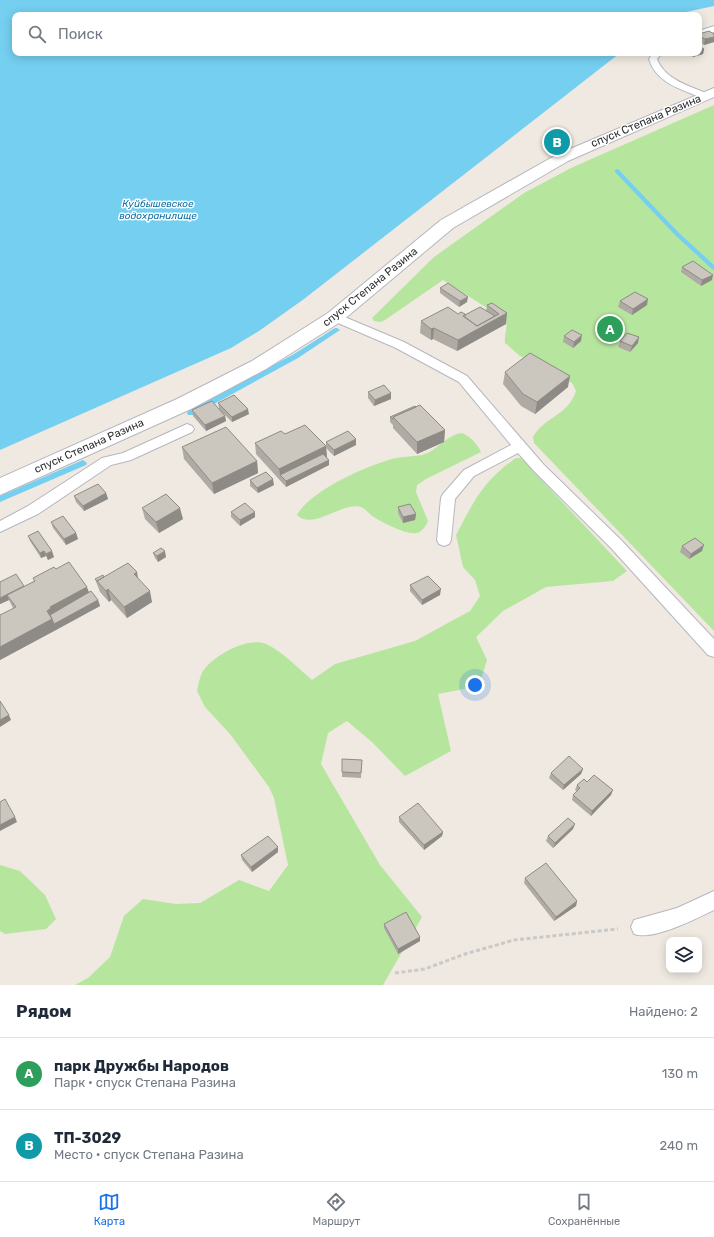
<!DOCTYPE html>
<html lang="ru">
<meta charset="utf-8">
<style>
:root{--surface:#fff;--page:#f2f2f3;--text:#1f2937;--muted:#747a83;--line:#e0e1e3;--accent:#1a73e8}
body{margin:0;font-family:Rubik,sans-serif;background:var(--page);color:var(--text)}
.controls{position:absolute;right:12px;bottom:12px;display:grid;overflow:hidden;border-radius:8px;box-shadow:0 2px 10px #0003}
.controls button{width:36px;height:36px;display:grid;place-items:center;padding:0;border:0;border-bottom:1px solid var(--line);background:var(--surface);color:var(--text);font:20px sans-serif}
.you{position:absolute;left:475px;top:685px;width:14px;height:14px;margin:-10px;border:3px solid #fff;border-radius:50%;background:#1a73e8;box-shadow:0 0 0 6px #1a73e833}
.badge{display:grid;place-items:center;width:26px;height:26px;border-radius:50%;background:var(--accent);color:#fff;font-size:13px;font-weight:700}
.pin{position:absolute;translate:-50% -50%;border:2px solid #fff;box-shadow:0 1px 4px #0006}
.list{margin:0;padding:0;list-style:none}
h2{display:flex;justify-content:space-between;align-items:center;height:52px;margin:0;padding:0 16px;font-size:17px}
h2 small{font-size:13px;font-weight:400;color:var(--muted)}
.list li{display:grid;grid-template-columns:26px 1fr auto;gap:12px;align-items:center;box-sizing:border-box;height:72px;padding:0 16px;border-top:1px solid var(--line)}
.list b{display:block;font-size:15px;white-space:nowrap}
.list p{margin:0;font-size:13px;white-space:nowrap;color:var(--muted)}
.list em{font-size:13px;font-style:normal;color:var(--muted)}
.icon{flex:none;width:22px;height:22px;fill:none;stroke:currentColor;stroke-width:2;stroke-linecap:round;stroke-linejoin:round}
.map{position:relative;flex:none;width:714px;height:985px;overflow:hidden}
.search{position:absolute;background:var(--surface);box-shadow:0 2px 10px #0003;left:12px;right:12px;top:12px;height:44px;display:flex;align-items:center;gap:10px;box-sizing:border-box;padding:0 14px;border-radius:8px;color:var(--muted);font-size:15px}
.sheet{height:196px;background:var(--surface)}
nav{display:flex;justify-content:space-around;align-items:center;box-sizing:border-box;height:56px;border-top:1px solid var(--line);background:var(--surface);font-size:11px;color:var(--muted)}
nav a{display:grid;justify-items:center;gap:2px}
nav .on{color:var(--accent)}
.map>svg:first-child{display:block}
.green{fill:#b6e59e}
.water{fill:#75cff0}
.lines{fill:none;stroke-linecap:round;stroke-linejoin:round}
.stream{fill:#75cff0;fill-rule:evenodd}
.lane-casing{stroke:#b4b7c1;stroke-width:2}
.street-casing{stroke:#b4b7c1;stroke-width:2}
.path{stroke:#c9c9c9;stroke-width:3;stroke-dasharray:4 2.5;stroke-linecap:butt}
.lane{fill:#fff;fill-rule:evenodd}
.street{fill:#fff;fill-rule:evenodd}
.wall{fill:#afaba4}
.shaded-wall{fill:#8e8b86}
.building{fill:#cbc7bf;stroke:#8e8b86}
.labels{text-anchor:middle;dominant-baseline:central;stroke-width:3;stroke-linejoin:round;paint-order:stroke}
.far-water-label{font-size:10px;font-style:italic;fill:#0d6fa3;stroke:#fff}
.street-label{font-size:11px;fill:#2e2e2e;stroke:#fff}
</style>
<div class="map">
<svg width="714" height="985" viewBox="0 0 714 985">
<rect width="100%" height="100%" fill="#efe9e1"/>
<!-- green -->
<path class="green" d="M714 105V631L534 443 533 437C545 416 568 416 576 391L572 383 520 356 505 343C504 335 508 327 506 320L443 280 385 320 380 322 374 321 372 318 434 257 524 193 571 168Z
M462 433C470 436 478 445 481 452L426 479 417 485 416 492 428 521C426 526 422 532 416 533 406 535 379 521 371 515 368 512 364 508 361 507 343 501 313 531 297 515 310 491 366 466 392 459 402 456 413 457 422 455 437 451 446 435 462 433Z
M516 458H521L627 571 613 581 546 587 503 611 476 637 487 660 479 686 438 694 451 751 405 776 373 743 347 721 328 733 321 764 380 865 422 917 383 985H75L88 978 110 957 124 916 143 899 176 904 200 903 239 880 269 891 288 865 274 798 269 787 230 734 205 707 197 691C198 686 199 679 202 673 210 657 248 636 266 644 283 652 298 668 312 680L335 664 415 641 470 611 480 596 475 580 463 567 456 535C474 501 483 481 516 458Z
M0 865 20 871 45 895 56 919 46 929 5 934 0 931Z"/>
<!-- water -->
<path class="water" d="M0 0H714V6L672 15H15V53H620L304 299 259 331 231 348 0 450Z"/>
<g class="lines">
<!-- stream -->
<path class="stream" d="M617 169 619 170 679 233 714 265V270L712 269 675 235 615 172V170Z
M335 328H337L340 330 298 358 194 415H188L187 413 188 411 294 354Z
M83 460 87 463 86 465 0 502V496Z"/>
<defs>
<path id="lane" d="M714 26V32L699 37V31Z
M653 53H662L657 59C665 80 690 86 708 94V98H702C681 89 656 83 649 59Z
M335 313 404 342 467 376 544 465 621 540 714 639V657L708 655 611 548 534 471 518 453 474 476 455 499 451 540 449 544 444 546 439 544 437 540 441 498 443 494 464 470 511 445 459 382 396 348 331 320 329 317 331 314Z
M187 424 192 426 194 429 192 432 131 460 111 465 38 514 0 532V521L28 506 102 458 123 453Z
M714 891V910C696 919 652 941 634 934L631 927 634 920 677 908Z"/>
<path id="street" d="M714 88V97L568 161 453 228 342 321 266 369 191 409 0 495V478L177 399 252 361 328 313 441 220 556 155Z"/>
</defs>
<!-- lane casing -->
<use href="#lane" class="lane-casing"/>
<!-- street casing -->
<use href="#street" class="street-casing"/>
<!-- path -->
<path class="path" d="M395 973 425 969 465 954 514 940 618 929"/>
<!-- lane -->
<use href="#lane" class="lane"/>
<!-- street -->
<use href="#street" class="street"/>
</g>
<!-- wall -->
<path class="wall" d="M713 33H714V42L704 45 699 42V34H713Z
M704 49 703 54 693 57 687 53H699Z
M563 136 562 142 556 145 551 143 552 137Z
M682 267 712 280 701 286 681 272Z
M440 288 467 302 459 307 440 293Z
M620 301 647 305 632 315 618 307Z
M492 303 506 324 457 351 433 339 431 340 420 333 421 321 458 314H465L486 311 487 305Z
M564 336 581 341 573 348 563 342Z
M620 341 638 343 630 352 618 347Z
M505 372 568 387 535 414 521 406 503 384Z
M368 392 391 393V399L374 406 368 398Z
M218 403 249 414 232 422 223 413 225 416 226 421 206 431 193 416 192 410 219 408Z
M390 417 445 430 444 442 417 454 393 428V425L390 422Z
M285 434 326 446V442L356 445 334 456 326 448 327 457 329 465 286 487 256 454 255 443Z
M182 447 257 461 258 473 214 494 184 459Z
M250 480 274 485 258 493 250 486Z
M106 493 108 499 84 511 76 502 74 496Z
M398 507 416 514 415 520 403 523 398 513Z
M142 508 183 519 159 533 145 519Z
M231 512 255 517 240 526 231 517Z
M51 522 76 533 78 539 66 545 53 528Z
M28 536 54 557 48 560 46 556 41 558 30 541Z
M682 546 702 551 689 559 680 552Z
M153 553 166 557 158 562 155 558Z
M56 569 89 592 98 600 100 606 0 660 13 608 9 600 0 604V582L24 587 34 581 33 578Z
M104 577 138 578 152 602 127 618 111 600 109 602 100 592 95 579Z
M410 585 440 595 422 605 410 591Z
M362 760 361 778 342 777V772Z
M583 769 581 774 563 790 549 778 551 773Z
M587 782 611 795 591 816 572 800 573 795 577 792 575 790 577 785Z
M399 817 443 832 442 836 424 850 399 822Z
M573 829 553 848 546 841 548 836Z
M278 847V852L252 872 242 860 241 855Z
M525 878 577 901 576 906 554 921 524 883Z
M384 924 420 937V941L398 954 384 928Z"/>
<!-- shaded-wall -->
<path class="shaded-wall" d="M714 37V42L704 45 705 39Z
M704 49 703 54 693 57 694 53H699V51Z
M563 136 562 142 556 145 557 140Z
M713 275 712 280 701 286 702 280Z
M468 297 467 302 459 307 460 301Z
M648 299 647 305 632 315 633 309Z
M507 313 506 324 457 351 458 340Z
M434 328 433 339 431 340V329Z
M582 335 581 341 573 348 574 342Z
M639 337 638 343 630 352 632 346Z
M570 376 568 387 535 414 537 402Z
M391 393V399L374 406 375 400Z
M248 409 249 414 232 422V417Z
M225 416 226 421 206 431 205 425Z
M445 430 444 442 417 454V442Z
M356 439V445L334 456V450Z
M326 446 327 458 280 475 279 469Z
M329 460V465L286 487V481Z
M257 461 258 473 214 494 212 483Z
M273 479 274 485 258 493 257 488Z
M106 493 108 499 84 511 83 506Z
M180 508 183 519 159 533 156 522Z
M255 512V517L240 526V520Z
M416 514 415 520 403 523V517Z
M76 533 78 539 66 545 64 539Z
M704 545 702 551 689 559 691 554Z
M44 551 46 556 41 558 40 553Z
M52 551 54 557 48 560 46 554Z
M165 551 166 557 158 562 157 556Z
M137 572 139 583 134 574Z
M24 586 26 591 7 595 9 600 0 604V598Z
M87 587 91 598 53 620 56 630 0 660V647L47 611 50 607Z
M108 589 111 600 109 602 106 591Z
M441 589 440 595 422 605V600Z
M150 591 152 602 127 618 124 607Z
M98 600 100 606 56 630 54 624Z
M9 715 11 720 0 727V720Z
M583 769 581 774 563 790 564 785Z
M613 790 611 795 591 816 592 811Z
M15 817 17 822 0 831V825Z
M575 824 573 829 553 848 555 843Z
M443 832 442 836 424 850V845Z
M278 847V852L252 872 251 867Z
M577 901 576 906 554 921 556 917Z
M420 937V941L398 954V949Z"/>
<!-- building -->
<path class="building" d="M709 31 714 34V37L705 39 699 36V34Z
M699 46 704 49 699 51Z
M558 134 563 136 557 140 552 137Z
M693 261 713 275 702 280 682 267Z
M448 283 468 297 460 301 440 288Z
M635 292 648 299 633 309 620 301Z
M492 303 507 313 458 340 434 328 431 329 421 321 448 307 458 314 461 312 465 314 463 316 477 326 499 314 487 305Z
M480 307 495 316 477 326 465 317V315Z
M572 330 582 335 574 342 564 336Z
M627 333 639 337 632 346 620 341Z
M530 353 570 376 537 402 523 394 505 372Z
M384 385 391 393 375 400 368 392Z
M234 395 248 409 232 417 218 403Z
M212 401 225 416 205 425 192 410Z
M420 405 445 430 417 442 393 417Z
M415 406 416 407 393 417V419L390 417Z
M305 425 326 446 279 469 255 443 281 431 285 434Z
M226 427 257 461 212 483 182 447Z
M348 431 356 439 334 450 326 442Z
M323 454 329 460 286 481 280 475Z
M266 472 273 479 257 488 250 480Z
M98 484 106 493 83 506 74 496Z
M166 494 180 508 156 522 142 508Z
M245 503 255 512 240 520 231 512Z
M410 504 416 514 403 517 398 507Z
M63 516 76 533 64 539 51 522Z
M38 531 52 551 46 554 44 551 40 553 28 536Z
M695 538 704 545 691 554 682 546Z
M161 548 165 551 157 556 153 553Z
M69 562 87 587 50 607 51 608 47 611 52 619 0 647V615L16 607 7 595 35 581 33 578 54 567 56 569Z
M128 563 137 572 134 574 150 591 124 607 108 589 106 591 97 581Z
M16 574 24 586 0 598V582Z
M103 575 104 577 97 581 95 579Z
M428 576 441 589 422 600 410 585Z
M91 591 98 600 54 624 52 619 50 615Z
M0 701 9 715 0 720Z
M569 756 583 769 564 785 551 773Z
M342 759 362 760 361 773 342 772Z
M594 775 613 790 592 811 573 795 580 788 577 785 584 779 587 782Z
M5 799 15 817 0 825V802Z
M418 803 443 832 424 845 399 817Z
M568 818 575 824 555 843 548 836Z
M268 836 278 847 251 867 241 855Z
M546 863 577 901 556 917 525 878Z
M406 912 420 937 398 949 384 924Z"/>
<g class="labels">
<!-- far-water labels -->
<g class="far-water-label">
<text x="158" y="204">Куйбышевское<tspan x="158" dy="12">водохранилище</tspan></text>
</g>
<!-- street labels -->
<g class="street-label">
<text transform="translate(646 121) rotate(-23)">спуск Степана Разина</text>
<text transform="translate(370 287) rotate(-39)">спуск Степана Разина</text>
<text transform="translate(89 446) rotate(-24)">спуск Степана Разина</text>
</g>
</g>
</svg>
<div class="controls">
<button><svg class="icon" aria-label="layers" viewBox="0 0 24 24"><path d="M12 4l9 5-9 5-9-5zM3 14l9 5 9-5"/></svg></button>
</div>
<div class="you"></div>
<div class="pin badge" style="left:610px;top:329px;background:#2e9e5b">A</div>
<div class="pin badge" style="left:557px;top:142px;background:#0f9aa8">B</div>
<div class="search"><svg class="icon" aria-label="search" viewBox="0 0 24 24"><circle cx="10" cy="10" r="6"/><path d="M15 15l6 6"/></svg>Поиск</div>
</div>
<section class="sheet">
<h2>Рядом<small>Найдено: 2</small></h2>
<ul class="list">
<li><span class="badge" style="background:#2e9e5b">A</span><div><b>парк Дружбы Народов</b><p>Парк · спуск Степана Разина</p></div><em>130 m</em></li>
<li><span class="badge" style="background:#0f9aa8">B</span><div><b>ТП-3029</b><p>Место · спуск Степана Разина</p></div><em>240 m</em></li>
</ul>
</section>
<nav>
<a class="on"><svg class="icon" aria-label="map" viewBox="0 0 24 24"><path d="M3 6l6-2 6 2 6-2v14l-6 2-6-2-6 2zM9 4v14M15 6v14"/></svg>Карта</a>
<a><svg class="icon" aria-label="directions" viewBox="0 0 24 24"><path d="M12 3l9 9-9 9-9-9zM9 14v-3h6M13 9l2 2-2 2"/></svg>Маршрут</a>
<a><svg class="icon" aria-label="saved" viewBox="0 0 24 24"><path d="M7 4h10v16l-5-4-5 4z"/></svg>Сохранённые</a>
</nav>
